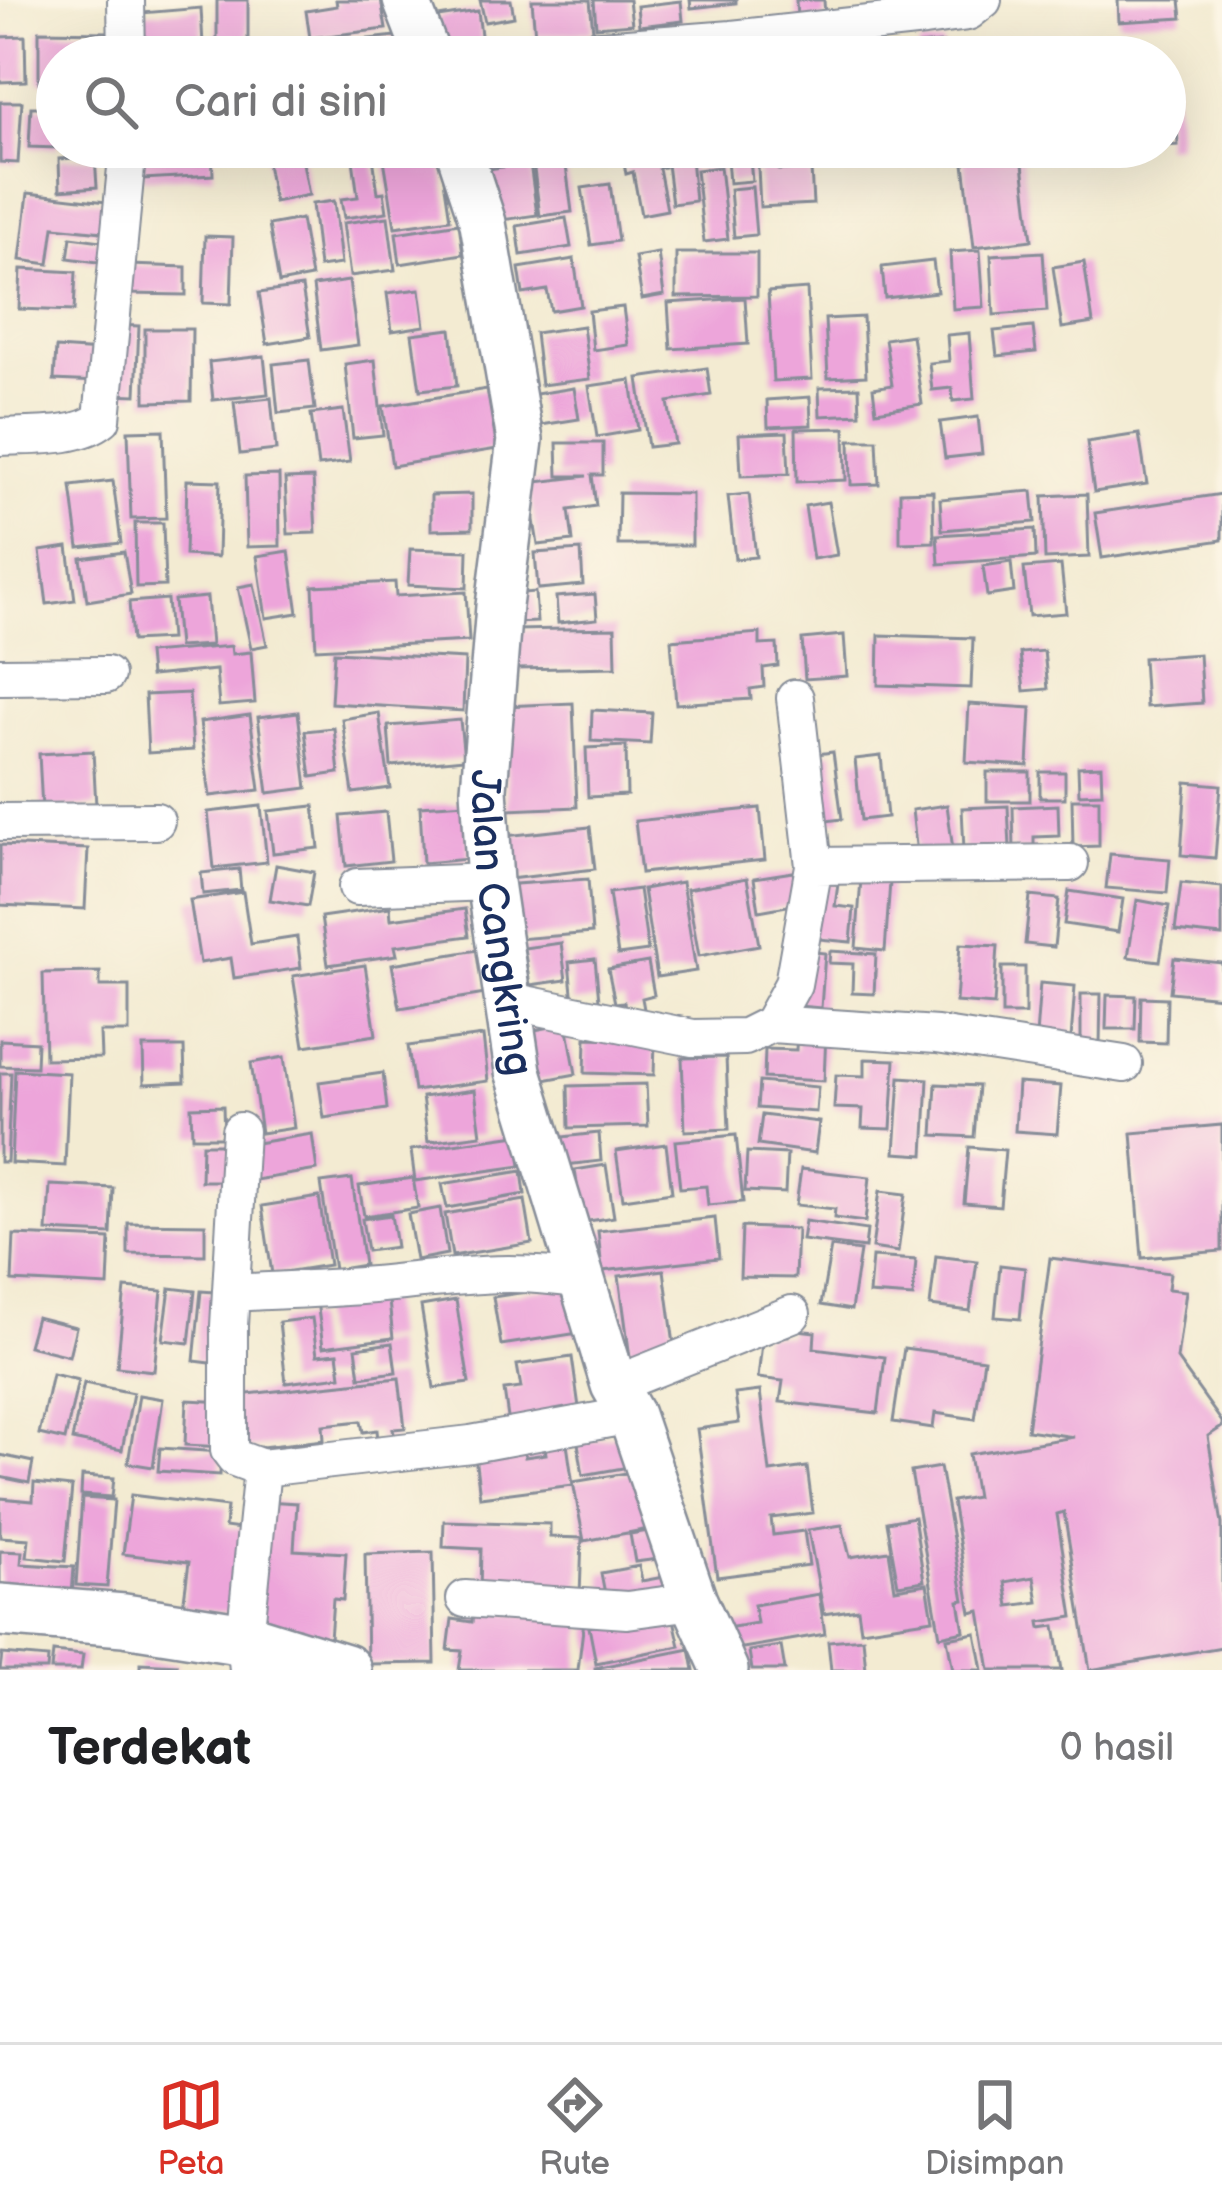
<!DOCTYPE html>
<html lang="id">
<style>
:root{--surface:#fff;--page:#f2f2f2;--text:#202124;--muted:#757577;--line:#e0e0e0;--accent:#d93025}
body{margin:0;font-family:"Balsamiq Sans",sans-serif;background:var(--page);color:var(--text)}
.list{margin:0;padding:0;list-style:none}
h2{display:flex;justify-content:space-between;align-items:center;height:156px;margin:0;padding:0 48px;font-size:51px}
h2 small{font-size:39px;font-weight:400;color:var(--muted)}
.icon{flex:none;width:66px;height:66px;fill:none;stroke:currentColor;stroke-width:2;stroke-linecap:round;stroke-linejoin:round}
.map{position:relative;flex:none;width:1222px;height:1670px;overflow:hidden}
.search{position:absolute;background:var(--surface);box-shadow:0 12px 48px #0002;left:36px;right:36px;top:36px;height:132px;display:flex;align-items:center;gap:30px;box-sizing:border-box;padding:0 42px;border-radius:66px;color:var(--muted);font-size:45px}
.sheet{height:372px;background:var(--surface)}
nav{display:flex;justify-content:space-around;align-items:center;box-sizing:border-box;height:168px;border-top:3px solid var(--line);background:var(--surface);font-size:33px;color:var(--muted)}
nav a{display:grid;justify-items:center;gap:6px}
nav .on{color:var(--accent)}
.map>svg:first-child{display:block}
.building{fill:#eda5da;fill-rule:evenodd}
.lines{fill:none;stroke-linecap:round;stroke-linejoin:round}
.minor-casing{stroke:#878d98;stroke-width:40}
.tertiary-casing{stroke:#878d98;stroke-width:50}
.secondary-casing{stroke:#878d98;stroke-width:56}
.minor{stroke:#fff;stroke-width:36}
.tertiary{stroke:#fff;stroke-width:45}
.secondary{stroke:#fff;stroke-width:51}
.labels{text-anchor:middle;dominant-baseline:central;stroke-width:10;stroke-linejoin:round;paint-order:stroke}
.street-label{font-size:42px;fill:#1b2f5e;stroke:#fcf5e5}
</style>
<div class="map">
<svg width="1222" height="1670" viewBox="0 0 1222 1670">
<rect width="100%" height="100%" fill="#fcf5e5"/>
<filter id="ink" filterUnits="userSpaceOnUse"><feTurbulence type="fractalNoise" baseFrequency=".00833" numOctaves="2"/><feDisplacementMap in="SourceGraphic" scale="24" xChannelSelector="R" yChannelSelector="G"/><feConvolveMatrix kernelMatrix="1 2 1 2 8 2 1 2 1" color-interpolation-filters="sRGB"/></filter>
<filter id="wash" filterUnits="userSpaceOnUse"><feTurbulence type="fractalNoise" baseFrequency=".004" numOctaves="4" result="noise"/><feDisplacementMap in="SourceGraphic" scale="48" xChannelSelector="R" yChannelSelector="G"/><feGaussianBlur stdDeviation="2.7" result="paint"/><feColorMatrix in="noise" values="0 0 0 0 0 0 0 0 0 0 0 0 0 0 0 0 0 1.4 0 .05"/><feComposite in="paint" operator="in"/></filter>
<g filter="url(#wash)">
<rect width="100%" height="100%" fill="#f3ebd2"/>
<g id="blocks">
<!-- building -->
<path class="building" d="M217 0H248V57H217Z
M336 0H381L386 29 310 38 306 11 337 6Z
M480 0H511L514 17 485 22Z
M532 0H590L593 31 535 36Z
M594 0H629L632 24 596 27Z
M690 0H736V3L691 8Z
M796 0H824L825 18 797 19Z
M1118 0H1180L1182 18 1119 22Z
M681 1 683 21 639 26 637 6Z
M201 8 203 45 144 49 141 13Z
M478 11 482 43 442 48 438 17Z
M39 31 109 32 108 57H57V83H39Z
M405 35 407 57H317L315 45Z
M25 36 26 81 0 82V37Z
M943 43V57H919V45Z
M808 45 809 57H739V52Z
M990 46 991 57H963V47Z
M1174 74 1178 145 1165 146V75Z
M0 102H22L18 163 0 162Z
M31 107H57V148L29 147Z
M141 147H212L213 175 143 179Z
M264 147H300L309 195 274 202Z
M421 147H439L450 219 395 227 383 153Z
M660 147 664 167 659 168 667 210 641 215 633 172 626 174 621 148Z
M690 147 695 201 672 204 665 148Z
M726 147H749L752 181 729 183Z
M757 147H778L779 170 811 169 813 204 760 207Z
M880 147H927L928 161 880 163Z
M962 147H1021L1032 240 974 247Z
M1042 147H1066V157L1043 159Z
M1071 147H1101V155L1072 156Z
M95 157 97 187 60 190 59 159Z
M373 157 378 193 384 192 387 212 344 218 341 199 358 197 353 160Z
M565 158 572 212 540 216 533 162Z
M530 163 537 215 495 221 488 169Z
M720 167 728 239 704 242 696 170Z
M610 184 618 241 591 245 582 188Z
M752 187 756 235 734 237 730 189Z
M28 193 107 202 103 232 54 227 49 264 20 260Z
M334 201 341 264 319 267 312 204Z
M388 217 395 270 350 276 343 223Z
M566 218 571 247 521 255 517 226Z
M301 219 311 277 279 283 269 225Z
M459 223 463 254 400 264 396 233Z
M205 236 233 237 231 304 203 303Z
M71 237 102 241 98 262 68 258Z
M980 250 984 307 953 309 950 252Z
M1043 252 1047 311 994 315 991 255Z
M658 253 664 295 642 299 635 257Z
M676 253H757V296L676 297Z
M574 259 581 306 551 311 547 290 523 294 519 268Z
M933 261 937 292 885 298 882 267Z
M1084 262 1093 323 1062 328 1053 267Z
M128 265 186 267V295L128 294Z
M21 269 76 272 74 311 19 309Z
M349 281 358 345 321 350 313 286Z
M302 287 310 337 267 344 259 293Z
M420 289 425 326 392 331 387 293Z
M807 289 812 379 773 381 768 292Z
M745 298 748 344 671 349 668 303Z
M623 307 628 345 593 350 589 311Z
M863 317 866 376 828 378 825 319Z
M113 325 139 326 136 395 111 394Z
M583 326 590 379 541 385 535 333Z
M1033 327 1036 352 997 356 994 331Z
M145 329H192L191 401 145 402Z
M451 329 457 386 420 390 412 334Z
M969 333 974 399 953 401 952 388 932 390 929 363 949 361 947 335Z
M912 335 922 404 876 411 873 388 892 385 885 339Z
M56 348 100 351 98 382 54 380Z
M264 356 268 394 213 400 209 362Z
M309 360 315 409 278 413 273 364Z
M375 360 383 435 353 438 345 364Z
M707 368 711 395 668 402 675 444 648 447 638 378Z
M631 380 638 430 597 437 589 386Z
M859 387 860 414 820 416 819 388Z
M574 388 579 419 541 425 536 394Z
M487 389 497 449 392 466 383 406Z
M810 397 811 425 768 427 767 400Z
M271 398 276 450 240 454 234 402Z
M343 410 350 462 318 466 311 414Z
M978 417 982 454 945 458 940 422Z
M845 428 846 480 797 482 796 429Z
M163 430 166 518 131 519 128 431Z
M787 432 789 474 741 476 739 434Z
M1139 434 1147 484 1094 492 1087 442Z
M850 440H877L879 484 851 485Z
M557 443H603V475H592L596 506 569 510 573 541 538 545 528 483 587 476H558Z
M279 475 280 546 247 547 245 476Z
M313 478 316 533 288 534 285 479Z
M187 480 220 481 218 557 185 555Z
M113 481 121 543 79 548 71 486Z
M933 491 934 542 900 543V492Z
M1032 491 1035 522 942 530 940 499Z
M619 493 692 494V545H618Z
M472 494V529L431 530V495Z
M749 494 756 557 735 559 728 496Z
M1087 494 1089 557 1045 559 1043 496Z
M1222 494V540L1102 558 1095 513Z
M828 502 837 555 813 559 805 506Z
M135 523H163L165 586 136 587Z
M1035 529 1036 557 939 564 937 535Z
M68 547 75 600 47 604 40 551Z
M410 549 468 551 467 588 408 585Z
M581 550 583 585 538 589 535 553Z
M289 551 298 613 266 618 257 556Z
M124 552 131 594 87 601 81 558Z
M1011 562 1014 592 987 596 983 566Z
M1061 565 1066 613 1029 616 1024 568Z
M395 582 396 596 466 592 469 641 316 649 313 586Z
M254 584 267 645 251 648 238 587Z
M535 592 537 622 512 623 510 594Z
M595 594 597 619 558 623 556 597Z
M207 597 211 645 178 647 174 600Z
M167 599 170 639 132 641 129 602Z
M615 628 616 667 516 669 515 630Z
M760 633V645L777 644 778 666 763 668 764 687 750 689 751 699 676 704 671 640Z
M844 635 847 676 805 679 802 639Z
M879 635 973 638 971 688 878 685Z
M231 646 232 654 251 652 255 703 219 706 216 670 150 676 148 653Z
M1044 651 1048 689 1024 691 1020 653Z
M334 652 465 659 463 711 331 703Z
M1199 654 1202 703 1146 707 1143 658Z
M189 693 193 750 148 753 145 695Z
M573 703 577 807 508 810 504 706Z
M969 704 1031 708 1028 766 966 762Z
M592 710 652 713 650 744 591 741Z
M298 712 307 788 268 793 258 717Z
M379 713 390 788 353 793 342 719Z
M250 715 260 790 210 796 200 722Z
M460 720 464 759 391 766 388 726Z
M334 728 339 773 311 777 305 731Z
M626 746 627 795 588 797 586 748Z
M93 751 96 806 42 809 39 754Z
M833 752 842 819 818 822 809 755Z
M881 756 887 817 861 820 855 759Z
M1101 766 1102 793 1079 794 1078 767Z
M987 772H1030V801H987Z
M1040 772H1065V798H1040Z
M1186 782 1221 785 1215 858 1181 855Z
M1072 799H1099V846L1073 847Z
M466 803 469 859 423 863 420 806Z
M947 805 953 850 917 854 912 810Z
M1058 805 1059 836 1034 837V850L1014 851 1013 807Z
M261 806 267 862 214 868 208 812Z
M314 806 319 848 273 853 268 811Z
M1008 806 1010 848 964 850 962 808Z
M760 808 765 860 641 873 635 821Z
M386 812 391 861 346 866 341 816Z
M590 827 595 869 509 879 505 836Z
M0 845 88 849 85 909 0 905Z
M1110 854 1170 859 1167 893 1106 888Z
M276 865 314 872 308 906 270 900Z
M239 869 241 890 203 894 201 873Z
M793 872 798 904 759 911 754 878Z
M747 878 759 945 699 956 687 889Z
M588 879 592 933 505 940 501 885Z
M861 879 890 882 885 951 856 948Z
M682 882 696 971 657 977 643 889Z
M814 882 838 884 835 906 854 908 851 942 808 938Z
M1181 883 1222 887V936L1175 931Z
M639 889 648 951 618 955 609 893Z
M1069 891 1123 899 1118 932 1064 924Z
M243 892 251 944 297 937 301 968 234 978 231 958 200 963 190 900Z
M1030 896 1059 899 1054 947 1025 944Z
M1137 900 1169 906 1160 961 1128 957Z
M390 907 391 919 465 909 469 936 395 946 397 955 328 965 321 917Z
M561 943 566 980 530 985 524 948Z
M960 944 998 946 994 1005 956 1002Z
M478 950 485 994 400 1008 392 964Z
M804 951 825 953 821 1008 799 1006Z
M830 951 876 954 874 994 852 993 853 964 829 963Z
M1174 958 1222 963V997L1170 992Z
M595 959 599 1000 573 1003 569 962Z
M648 962 654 995 642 998 644 1009 626 1012 624 1002 615 1003 608 969Z
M365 965 376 1035 304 1046 293 976Z
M1002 967H1025V1014H1002Z
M100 972V986H129V1032H100L101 1058 45 1059 43 973Z
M1040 983 1075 986 1071 1039 1036 1036Z
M1081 994H1101L1100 1045 1081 1044Z
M1107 995 1136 996 1135 1029H1106Z
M1141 997 1167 998 1166 1043 1140 1042Z
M567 1024 576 1074 533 1082 524 1032Z
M797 1031 826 1032 824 1081 764 1078 765 1049 796 1050Z
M483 1036 488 1081 414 1091 408 1046Z
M586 1038 655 1040 654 1075 585 1073Z
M0 1040 37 1042 36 1067 0 1066Z
M143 1047H184L185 1082 144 1084Z
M284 1057 294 1128 261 1133 251 1063Z
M726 1057 729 1129 685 1131 682 1058Z
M865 1059 895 1060 891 1129 862 1128 863 1109 834 1108 836 1075 865 1076Z
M15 1070 69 1073 65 1166 11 1163Z
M0 1073H11L7 1162H0Z
M383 1073 387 1109 324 1118 319 1082Z
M900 1077 928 1079 924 1155 895 1153Z
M759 1082 818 1087 816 1112 757 1108Z
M1018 1083 1061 1086 1057 1134 1015 1131Z
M646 1084 648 1126 569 1128 568 1086Z
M936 1084 978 1086 974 1137 933 1135Z
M475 1090 481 1135 428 1142 422 1097Z
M223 1106 224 1137H192L191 1107Z
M762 1115 819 1122 815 1153 758 1145Z
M1222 1125V1251L1142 1258 1132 1133Z
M599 1133 601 1161 556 1166 553 1138Z
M312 1134 317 1170 255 1180 250 1144Z
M517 1135 521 1166 415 1181 411 1150Z
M736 1135 743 1202 708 1205 706 1186 680 1188 675 1141Z
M202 1144H230V1181H201Z
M666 1144 672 1192 623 1199 616 1151Z
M969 1147 1005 1150 1000 1206 964 1203Z
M747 1152 787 1154 785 1193 745 1191Z
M606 1165 614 1217 570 1224 580 1204 575 1170Z
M801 1169 870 1177 865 1222 834 1218 835 1209 796 1205Z
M522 1171 525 1194 447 1208 442 1184Z
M413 1178 418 1208 364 1216 359 1186Z
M352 1179 364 1265 334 1270 321 1183Z
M50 1185 113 1188 111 1234 47 1231Z
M880 1191 906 1194 898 1252 872 1248Z
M319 1197 329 1265 272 1274 262 1206Z
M525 1200 532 1243 452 1256 445 1214Z
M440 1208 447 1254 416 1260 408 1214Z
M391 1215 396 1247 367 1251 362 1219Z
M715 1218 719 1258 602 1271 598 1231Z
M805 1221 867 1230 865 1248 802 1240Z
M128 1223 205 1224V1255L128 1254Z
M742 1227 797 1229 795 1278 740 1277Z
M14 1235 110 1239 108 1286 12 1281Z
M831 1247 860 1251 851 1310 821 1305Z
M936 1256 977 1261 970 1311 930 1306Z
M872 1257 916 1260 913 1297 869 1294Z
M1050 1258 1170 1273 1168 1289 1186 1291 1177 1359 1222 1422V1427L1208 1436 1222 1524V1647L1090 1670 1064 1512 1057 1514 1073 1617 1040 1622 1041 1628 1055 1626 1062 1670H990L980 1611 971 1613 952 1501 976 1497 969 1454 1074 1437 1027 1430ZM1034 1577 1038 1602 1009 1606 1005 1582Z
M1000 1265 1025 1268 1020 1319 995 1317Z
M664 1270 676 1359 631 1365 619 1276Z
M578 1284 585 1332 501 1345 493 1297Z
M125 1288 162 1291 154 1371 117 1367Z
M170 1288 195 1291 189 1343 163 1340Z
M201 1291 227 1293 219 1364 194 1361Z
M388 1292 393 1338 323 1347 317 1301Z
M456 1300 469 1383 434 1388 421 1306Z
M36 1317 76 1327 69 1356 28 1346Z
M312 1318 317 1355 338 1353 341 1376 286 1383 279 1322Z
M789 1329 815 1332 814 1348 885 1357 878 1413 780 1402 783 1381 758 1378 763 1334 788 1336Z
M392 1343 396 1372 360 1377 356 1348Z
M904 1348 984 1359 975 1419 935 1413 933 1428 893 1422Z
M572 1357 581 1422 510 1432 504 1390 521 1388 517 1365Z
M52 1374 78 1380 65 1440 39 1434Z
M399 1378 405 1428 393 1429 395 1438 378 1440 377 1430 363 1432 361 1421 323 1425 324 1440 235 1450 229 1396Z
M84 1383 133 1393 122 1450 72 1440Z
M760 1391 770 1472 807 1467 813 1513 771 1518 773 1535 804 1531 809 1565 717 1577 697 1429 739 1423 735 1394Z
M139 1395 163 1399 153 1467 128 1463Z
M187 1400 226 1402 224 1447 185 1445Z
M634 1433 640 1465 583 1475 578 1443Z
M567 1444 573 1485 480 1497 475 1456 524 1449 525 1457 546 1454 545 1448Z
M160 1448 221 1452 220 1475 158 1471Z
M0 1455 33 1462 29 1483 0 1477Z
M940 1467 964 1600 959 1601 964 1631 940 1636 911 1472Z
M644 1470 654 1528 584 1541 573 1482Z
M82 1476 114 1478 112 1497 81 1495Z
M34 1483 72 1487 65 1561 27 1557 29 1539 0 1537V1498L33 1501Z
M131 1495 227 1507 225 1527 255 1531 244 1614 183 1607 189 1562 123 1554Z
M82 1498 114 1500 107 1587 76 1585Z
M265 1501 297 1503 294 1550 346 1553 343 1600 333 1599 330 1639 298 1637 299 1628 256 1624Z
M914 1517 924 1581 898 1585 887 1522Z
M444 1521 550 1524V1537L582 1538 580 1596 480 1593 481 1549 443 1547Z
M842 1525 850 1557 889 1551 895 1589 927 1584 933 1619 861 1630 858 1609 824 1614 808 1530Z
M661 1529 666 1558 635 1562 630 1534Z
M0 1551 22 1552 21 1564 74 1567 72 1595 0 1587Z
M433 1552 435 1663 367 1664 365 1554Z
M639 1566 642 1581 674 1575 678 1599 607 1604 601 1573Z
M819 1594 825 1634 731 1650 727 1628 757 1623 754 1605Z
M474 1608 584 1621 578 1670H459L462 1651 448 1650 452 1619 472 1622Z
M672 1611 680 1646 596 1663 589 1627Z
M976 1633 983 1670H953L947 1638Z
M863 1638 866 1670H831L828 1641Z
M781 1646 785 1670H752L749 1651Z
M690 1649 694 1670H595V1668Z
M53 1652 83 1655 81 1670H51Z
M2 1654 48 1658 47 1670H0Z
M140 1663 177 1665 176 1670H140Z"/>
</g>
</g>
<g filter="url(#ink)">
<use href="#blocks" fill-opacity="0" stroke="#878d98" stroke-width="3"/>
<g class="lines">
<defs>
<path id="minor" d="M126 0 127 57
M496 57 732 39 924 18 968 12 983 0
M0 437C31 435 77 439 102 419L128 147
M0 676 106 675
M0 822 156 821
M814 866 1070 863
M357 887 490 882
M505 1000 693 1038 745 1037 771 1024 793 984 814 866 795 698
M771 1024 937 1035 1124 1064
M240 1131 229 1326V1450L235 1458 262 1468
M233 1293C280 1290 327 1289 374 1285 450 1278 504 1267 581 1280
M614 1385 792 1314
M465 1599 627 1610 694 1601
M248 1670 245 1639 262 1468 471 1444 631 1415"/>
<g id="tertiary">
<path d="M406 0 428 57"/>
<path id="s1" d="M458 147 483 223 520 440 499 606 484 789 490 882 518 1071 614 1385 631 1415 694 1601 725 1670"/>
</g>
<path id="secondary" d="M0 1610 124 1620 245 1639 345 1670"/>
</defs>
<!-- minor casing -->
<use href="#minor" class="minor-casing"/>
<!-- tertiary casing -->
<use href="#tertiary" class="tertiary-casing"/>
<!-- secondary casing -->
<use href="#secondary" class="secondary-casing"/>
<!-- minor -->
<use href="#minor" class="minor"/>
<!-- tertiary -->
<use href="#tertiary" class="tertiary"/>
<!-- secondary -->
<use href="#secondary" class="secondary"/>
</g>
</g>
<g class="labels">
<!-- street labels -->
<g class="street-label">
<text stroke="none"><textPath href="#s1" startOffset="786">Jalan Cangkring</textPath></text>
</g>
</g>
</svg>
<div class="search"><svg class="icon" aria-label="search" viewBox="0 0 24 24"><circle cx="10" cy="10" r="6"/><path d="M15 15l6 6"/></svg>Cari di sini</div>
</div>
<section class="sheet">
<h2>Terdekat<small>0 hasil</small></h2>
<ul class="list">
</ul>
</section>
<nav>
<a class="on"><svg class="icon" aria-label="map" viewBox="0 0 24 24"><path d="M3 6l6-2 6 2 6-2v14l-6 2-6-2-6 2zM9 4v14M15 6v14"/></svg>Peta</a>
<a><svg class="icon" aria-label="directions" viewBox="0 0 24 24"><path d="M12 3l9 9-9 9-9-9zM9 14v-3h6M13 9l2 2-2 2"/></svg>Rute</a>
<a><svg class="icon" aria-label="saved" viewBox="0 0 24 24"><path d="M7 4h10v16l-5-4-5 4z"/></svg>Disimpan</a>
</nav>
